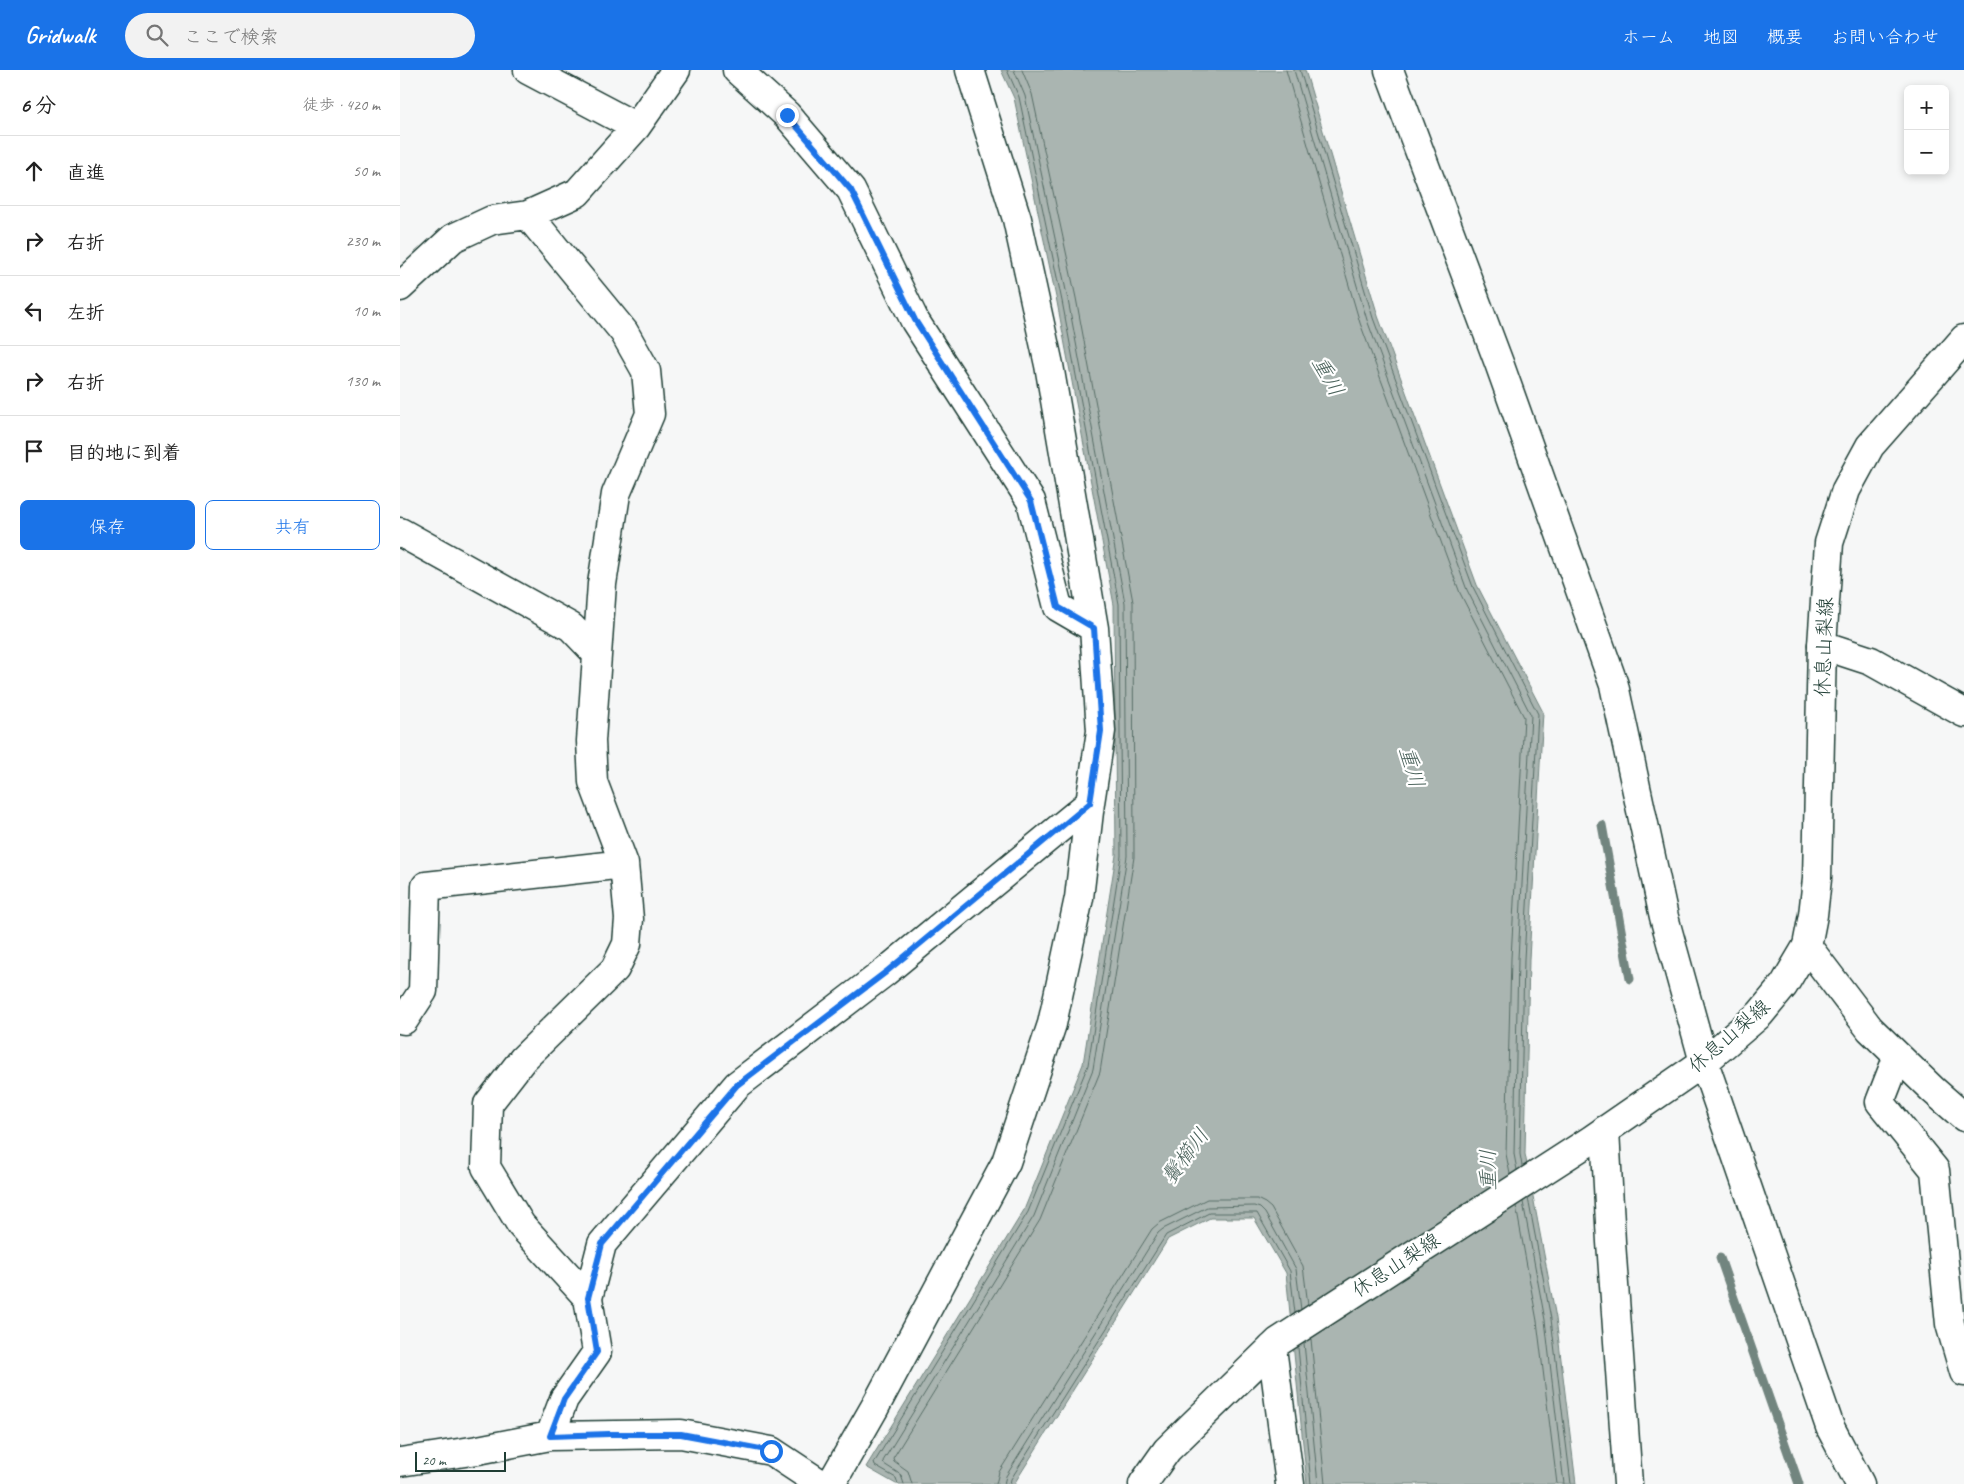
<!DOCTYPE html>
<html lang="ja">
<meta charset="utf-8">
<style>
:root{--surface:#fff;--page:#f2f2f2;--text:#222;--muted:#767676;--line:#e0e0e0;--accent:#1a73e8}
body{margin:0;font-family:Caveat,"Klee One",sans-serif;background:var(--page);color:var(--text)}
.controls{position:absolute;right:15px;top:15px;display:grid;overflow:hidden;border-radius:8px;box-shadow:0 2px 8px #0003}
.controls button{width:45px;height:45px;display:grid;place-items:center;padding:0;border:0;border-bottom:1px solid var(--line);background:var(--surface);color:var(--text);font:25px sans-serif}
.scale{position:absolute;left:15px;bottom:12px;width:91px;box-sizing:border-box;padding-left:5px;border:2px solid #1f3d34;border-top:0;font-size:14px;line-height:18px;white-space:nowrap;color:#1f3d34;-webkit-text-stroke:4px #fff;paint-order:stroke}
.stop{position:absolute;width:15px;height:15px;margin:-11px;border:4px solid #1a73e8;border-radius:50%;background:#fff}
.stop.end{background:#1a73e8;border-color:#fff;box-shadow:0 1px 5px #0008}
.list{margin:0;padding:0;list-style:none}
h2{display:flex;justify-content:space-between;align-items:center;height:65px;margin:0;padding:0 20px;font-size:21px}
h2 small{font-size:16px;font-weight:400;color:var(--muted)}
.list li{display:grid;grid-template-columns:32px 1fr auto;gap:15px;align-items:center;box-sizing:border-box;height:70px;padding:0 20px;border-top:1px solid var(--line)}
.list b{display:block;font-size:19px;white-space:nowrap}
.list em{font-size:16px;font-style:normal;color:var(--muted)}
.actions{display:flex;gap:10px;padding:15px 20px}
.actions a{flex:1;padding:11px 0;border:1px solid var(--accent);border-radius:8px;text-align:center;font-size:18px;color:var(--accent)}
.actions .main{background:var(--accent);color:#fff}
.icon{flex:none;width:28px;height:28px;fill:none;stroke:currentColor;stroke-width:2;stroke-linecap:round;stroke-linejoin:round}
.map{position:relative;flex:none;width:1564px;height:1414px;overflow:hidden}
header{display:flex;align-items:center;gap:30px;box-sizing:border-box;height:70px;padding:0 25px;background:var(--accent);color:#fff}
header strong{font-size:24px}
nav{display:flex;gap:28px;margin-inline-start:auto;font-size:18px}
.search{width:350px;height:45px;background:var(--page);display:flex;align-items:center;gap:12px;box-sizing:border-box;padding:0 18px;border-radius:28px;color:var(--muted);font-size:19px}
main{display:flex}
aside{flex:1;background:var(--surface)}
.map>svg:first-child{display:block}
.water{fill:#aab5b1;stroke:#72857f}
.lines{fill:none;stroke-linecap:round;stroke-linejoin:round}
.shore{stroke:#576d66;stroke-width:1}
.stream{stroke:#72857f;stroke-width:9}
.minor-casing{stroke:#1f3d34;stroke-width:31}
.major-casing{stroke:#1f3d34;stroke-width:31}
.minor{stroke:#fff;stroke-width:28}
.major{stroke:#fff;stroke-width:28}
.route{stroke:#1a73e8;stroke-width:6}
.labels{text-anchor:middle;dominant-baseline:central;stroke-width:4.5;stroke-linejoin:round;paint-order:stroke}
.street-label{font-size:20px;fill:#1f3d34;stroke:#fff}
.water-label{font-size:21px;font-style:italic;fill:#49615a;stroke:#fff}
</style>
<header>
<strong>Gridwalk</strong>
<div class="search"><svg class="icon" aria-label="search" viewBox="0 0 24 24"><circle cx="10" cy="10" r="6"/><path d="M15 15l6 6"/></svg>ここで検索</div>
<nav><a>ホーム</a><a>地図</a><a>概要</a><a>お問い合わせ</a></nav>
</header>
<main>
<aside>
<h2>6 分<small>徒歩 · 420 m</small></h2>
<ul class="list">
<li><svg class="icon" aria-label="ahead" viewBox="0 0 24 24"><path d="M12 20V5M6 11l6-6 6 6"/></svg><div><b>直進</b></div><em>50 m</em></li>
<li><svg class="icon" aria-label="right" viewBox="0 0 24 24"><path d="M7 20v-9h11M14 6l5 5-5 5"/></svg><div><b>右折</b></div><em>230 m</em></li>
<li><svg class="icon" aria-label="left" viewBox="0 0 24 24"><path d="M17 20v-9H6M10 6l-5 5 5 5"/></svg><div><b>左折</b></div><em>10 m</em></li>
<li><svg class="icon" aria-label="right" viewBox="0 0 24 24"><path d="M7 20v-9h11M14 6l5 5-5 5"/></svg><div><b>右折</b></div><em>130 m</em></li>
<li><svg class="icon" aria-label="arrive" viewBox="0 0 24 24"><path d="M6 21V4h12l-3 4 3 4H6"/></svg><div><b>目的地に到着</b></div></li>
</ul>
<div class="actions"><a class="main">保存</a><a>共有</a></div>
</aside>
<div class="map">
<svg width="1564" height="1414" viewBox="0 0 1564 1414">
<rect width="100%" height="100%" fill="#f6f7f7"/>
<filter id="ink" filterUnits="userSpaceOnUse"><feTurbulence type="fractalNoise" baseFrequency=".02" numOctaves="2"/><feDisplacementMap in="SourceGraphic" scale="10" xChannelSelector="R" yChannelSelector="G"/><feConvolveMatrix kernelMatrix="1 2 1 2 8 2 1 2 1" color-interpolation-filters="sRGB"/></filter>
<g filter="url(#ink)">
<!-- water -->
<path class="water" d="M601 0H905L978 246 1077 515 1143 642 1129 889 1125 1084 1156 1248 1176 1414H907L886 1203 854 1148H810L768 1169 614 1414H496L466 1397 624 1140 683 994 716 785 714 535 657 232 614 28Z"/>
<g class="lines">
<!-- shore -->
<path class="shore" d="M886 0 960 253 1060 523 1124 647 1111 888 1106 1084 1110 1104
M894 0 967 250 1067 520 1131 645 1118 889 1114 1084 1117 1100
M900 0 973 248 1073 517 1138 644 1124 889 1120 1084 1122 1096
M1128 1128 1151 1249 1171 1414
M1123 1132 1145 1250 1164 1414
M1116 1136 1137 1251 1157 1414
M911 1269 925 1414
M904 1273 918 1414
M898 1277 911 1414
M498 1414 496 1408 475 1396 474 1393 628 1142 688 995 721 786 719 534 662 231 619 27 607 0
M504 1414 501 1405 484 1394 483 1391 634 1146 693 999 727 786 725 533 668 230 625 26 614 0
M512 1414 508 1401 494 1391 493 1388 640 1150 700 1002 734 787 733 532 676 228 632 24 622 0
M596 1414 599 1402 752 1159 759 1153 807 1129H857L865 1133 871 1138 903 1196 908 1235
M604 1414 606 1406 758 1163 763 1159 807 1137 854 1136 860 1138 865 1143 896 1199 901 1240
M610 1414 611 1409 766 1165 809 1143H857L890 1201 895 1243"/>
<!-- stream -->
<path class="stream" d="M1202 755 1230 909
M1320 1188 1399 1414"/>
<defs>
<path id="minor" d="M128 0 236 57
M337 0 387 45 451 120 515 251 631 431 658 537 694 558
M989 0 1099 293 1214 615 1264 847 1304 992 1430 1357 1460 1414
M128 145 224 262 246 301 250 344 216 424 202 514 191 671 193 712 224 794 229 849 227 874 215 899 123 989 88 1034 86 1097 121 1155 188 1228 197 1282 164 1329 150 1366
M0 217 53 168 92 150 128 145 177 123 236 57 276 0
M0 462 171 557 197 584
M1422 575 1471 591 1564 643
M1407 876 1470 959 1533 1020 1564 1047
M0 949 4 950 23 921 26 816 224 794
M1498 986 1480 1032 1535 1100 1550 1254 1564 1302
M1205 1060 1211 1172 1228 1414
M188 1228 202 1174 337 1015 485 902 690 733
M872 1278 890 1414
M0 1392 78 1380 150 1366 281 1364 371 1381 421 1414
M431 1414 475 1337 606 1092 652 954 679 828 690 733 701 661 694 558 649 295 617 149 570 0"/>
<path id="major" d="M743 1414 767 1380 878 1272 1191 1070 1304 992 1360 944 1384 915 1407 876 1413 845 1417 809 1422 575 1429 473 1446 420 1470 376 1564 269"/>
</defs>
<!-- minor casing -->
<use href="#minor" class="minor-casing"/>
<!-- major casing -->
<use href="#major" class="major-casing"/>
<!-- minor -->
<use href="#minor" class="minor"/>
<!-- major -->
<use href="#major" class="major"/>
</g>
</g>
<g class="lines" filter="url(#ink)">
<!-- route -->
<path class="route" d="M371 1381 281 1364H209L150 1366 164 1329 197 1282 188 1228 202 1174 337 1015 486 902 690 733 701 661 694 558 658 537 631 431 515 250 451 120 387 45"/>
</g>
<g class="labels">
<!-- street labels -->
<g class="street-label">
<text transform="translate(1424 577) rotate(-88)">休息山梨線</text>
<text transform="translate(1329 966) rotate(-41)">休息山梨線</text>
<text transform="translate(996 1195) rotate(-33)">休息山梨線</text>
</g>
<!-- water labels -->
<g class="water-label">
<text transform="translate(928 306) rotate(61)">重川</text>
<text transform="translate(1012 697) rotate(74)">重川</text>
<text transform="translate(785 1086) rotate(-53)">鬢櫛川</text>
<text transform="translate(1088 1100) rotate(-91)">重川</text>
</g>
</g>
</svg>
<div class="controls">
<button>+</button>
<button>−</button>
</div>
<div class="scale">20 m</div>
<div class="stop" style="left:371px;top:1381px"></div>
<div class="stop end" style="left:387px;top:45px"></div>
</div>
</main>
